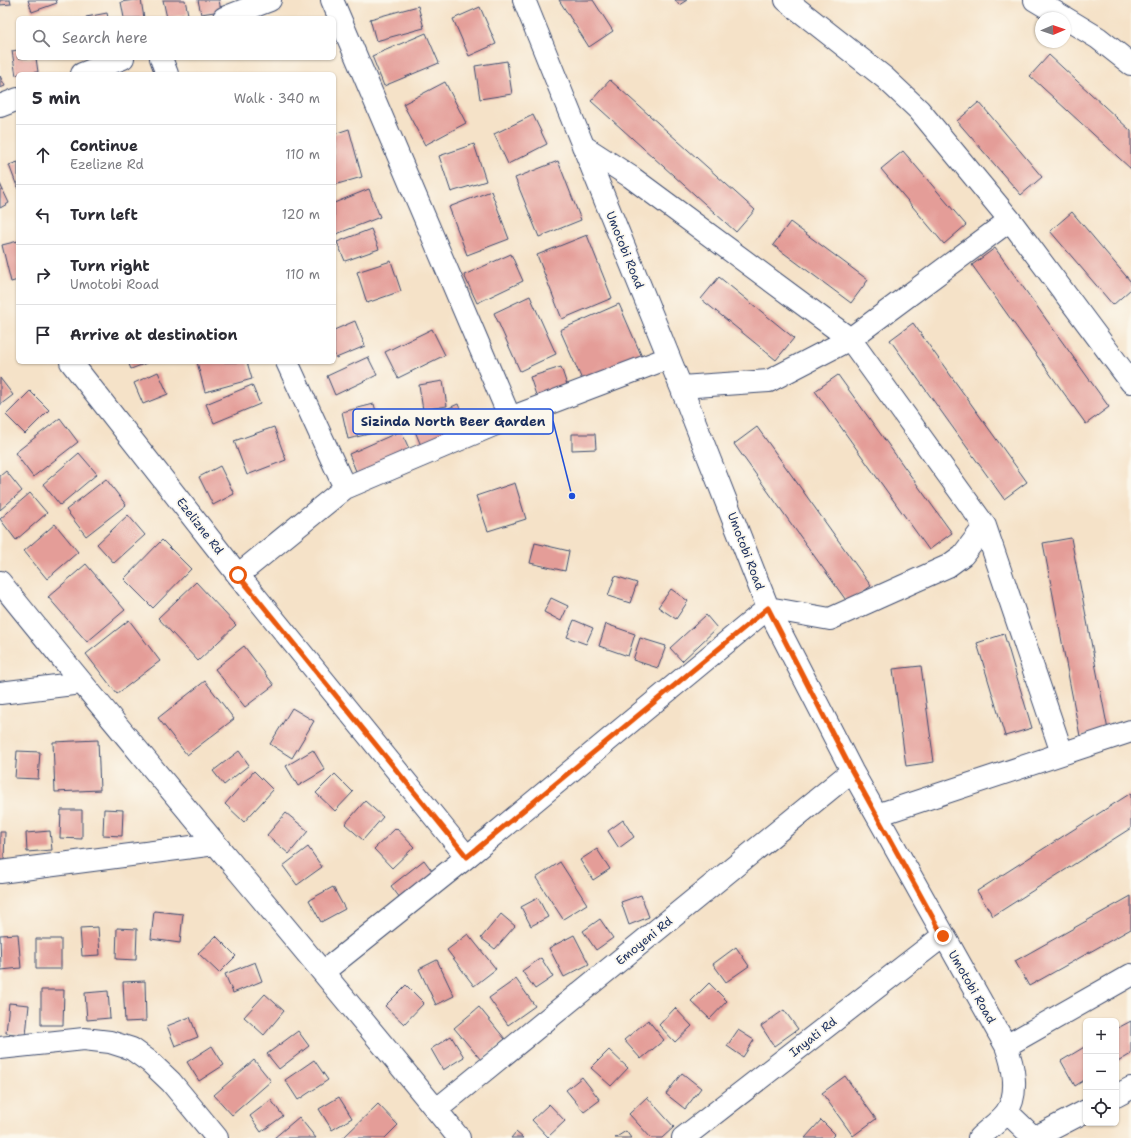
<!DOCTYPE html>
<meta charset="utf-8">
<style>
:root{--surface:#fff;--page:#f2f2f3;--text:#2b2b33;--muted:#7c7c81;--line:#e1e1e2}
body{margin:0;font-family:"Shantell Sans",sans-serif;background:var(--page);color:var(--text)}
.controls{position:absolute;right:12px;bottom:12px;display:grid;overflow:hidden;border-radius:6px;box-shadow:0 1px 3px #0004}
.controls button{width:36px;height:36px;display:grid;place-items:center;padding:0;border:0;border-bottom:1px solid var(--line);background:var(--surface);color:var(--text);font:20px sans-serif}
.compass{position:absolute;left:1035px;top:12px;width:36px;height:36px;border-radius:50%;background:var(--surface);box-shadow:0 1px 3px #0004;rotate:88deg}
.stop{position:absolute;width:12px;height:12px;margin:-9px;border:3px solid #ea580c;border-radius:50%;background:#fff}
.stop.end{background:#ea580c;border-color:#fff;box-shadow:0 1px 4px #0008}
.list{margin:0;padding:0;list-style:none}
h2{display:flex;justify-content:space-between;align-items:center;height:52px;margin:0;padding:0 16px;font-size:17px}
h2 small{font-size:13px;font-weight:400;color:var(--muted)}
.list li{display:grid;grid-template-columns:26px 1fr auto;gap:12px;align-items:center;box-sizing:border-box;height:60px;padding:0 16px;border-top:1px solid var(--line)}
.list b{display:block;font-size:15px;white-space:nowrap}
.list p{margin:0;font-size:13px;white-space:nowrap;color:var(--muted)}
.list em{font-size:13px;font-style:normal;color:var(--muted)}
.icon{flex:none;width:22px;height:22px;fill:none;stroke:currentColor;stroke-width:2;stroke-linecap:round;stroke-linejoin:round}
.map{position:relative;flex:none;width:1131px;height:1138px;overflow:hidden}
.search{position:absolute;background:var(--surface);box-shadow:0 1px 3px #0004;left:16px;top:16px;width:320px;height:44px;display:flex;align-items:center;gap:10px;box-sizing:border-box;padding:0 14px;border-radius:6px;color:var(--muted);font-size:15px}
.panel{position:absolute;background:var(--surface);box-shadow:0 1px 3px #0004;left:16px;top:72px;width:320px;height:292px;border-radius:6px}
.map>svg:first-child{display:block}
.building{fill:#e49d98}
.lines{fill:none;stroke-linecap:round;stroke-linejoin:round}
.minor-casing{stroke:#3c4a6e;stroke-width:24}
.minor{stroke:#fff;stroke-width:22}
.route{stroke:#ea580c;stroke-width:5}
.labels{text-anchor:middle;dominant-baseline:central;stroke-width:3.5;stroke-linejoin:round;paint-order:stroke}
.street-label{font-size:12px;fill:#1b2f5e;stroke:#fbf7ec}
.leader{fill:none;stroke:#1d4ed8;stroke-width:1.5}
.callout-dot{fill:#1d4ed8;stroke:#fbf7ec;stroke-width:1.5}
.callout{fill:#fbf7ec;stroke:#1d4ed8;stroke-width:1.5}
.callout-label{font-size:13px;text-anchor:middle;font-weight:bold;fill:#1b2f5e}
</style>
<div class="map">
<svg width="1131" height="1138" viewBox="0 0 1131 1138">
<rect width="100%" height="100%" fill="#fbf7ec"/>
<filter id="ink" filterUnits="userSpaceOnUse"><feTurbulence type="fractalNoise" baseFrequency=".025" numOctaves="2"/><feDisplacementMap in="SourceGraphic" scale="8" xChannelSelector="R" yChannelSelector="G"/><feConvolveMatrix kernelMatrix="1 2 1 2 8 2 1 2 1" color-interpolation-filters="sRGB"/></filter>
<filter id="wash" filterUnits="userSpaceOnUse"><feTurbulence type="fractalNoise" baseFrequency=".012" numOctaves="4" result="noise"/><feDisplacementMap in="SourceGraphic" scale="16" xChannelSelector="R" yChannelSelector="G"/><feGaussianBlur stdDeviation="0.9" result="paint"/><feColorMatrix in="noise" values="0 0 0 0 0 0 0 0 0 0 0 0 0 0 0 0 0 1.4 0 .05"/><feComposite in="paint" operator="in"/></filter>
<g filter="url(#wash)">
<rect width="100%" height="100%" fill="#f5e2c8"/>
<g id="blocks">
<!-- building -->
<path class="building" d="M0 0H10L11 4 0 5Z
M28 0H56L57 3 32 12Z
M134 0H141L144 18H124L121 2Z
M163 0H185L188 14 167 18Z
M198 0H219L221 11 201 14Z
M559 0H593L613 31 589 47Z
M675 0H687L679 5Z
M418 6 424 28 376 41 370 19Z
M480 7 496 44 469 56 453 19Z
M107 13 108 18H86V17Z
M426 33 439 63 384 86 372 56Z
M18 50V58H36L38 72 18 74 16 76 12 51Z
M1049 55 1131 131V169L1030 76Z
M507 61 512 94 480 99 475 66Z
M0 76 5 86 0 88Z
M610 80 755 210 736 232 591 101Z
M445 82 466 123 425 145 403 104Z
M979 102 1042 177 1021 195 957 121Z
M533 115 547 144 508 164 494 134Z
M349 129 362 177 334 185V134Z
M474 144 486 181 451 192 439 156Z
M903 151 966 225 944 244 881 169Z
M558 161 581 220 539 237 515 178Z
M18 162V189L9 165Z
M0 184 9 203 0 208Z
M369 189 380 217 334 235V203Z
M491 191 509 239 467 255 449 207Z
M1072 212 1131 282V289L1113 305 1050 231Z
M790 222 868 280 851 303 773 245Z
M371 229 379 249 345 261 337 242Z
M587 235 612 298 562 319 537 255Z
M18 241V280L11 282 2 245Z
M995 248 1109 407 1086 424 972 265Z
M511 254 523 281 477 303 464 275Z
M391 261 401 291 367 303 357 272Z
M719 277 794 338 776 360 701 299Z
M530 296 556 354 520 371 494 313Z
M619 304 642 357 583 382 560 330Z
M355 321 365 346 336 358 334 353V330Z
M913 323 1027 482 1004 499 890 340Z
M432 329 445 355 398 378 385 352Z
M368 357 377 375 335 395 327 376Z
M128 362H149L131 369Z
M197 362H247L252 379 205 392Z
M561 367 568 388 537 398 530 377Z
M158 372 168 394 143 404 134 383Z
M838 375 952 533 929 550 815 391Z
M0 378 13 395 0 405Z
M443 381 447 406 423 410 419 385Z
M252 385 260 404 214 423 206 404Z
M30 391 49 410 25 434 6 415Z
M374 404 381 431 348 439 342 412Z
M458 404 468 428 422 448 412 424Z
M60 418 78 442 33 477 15 453Z
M274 427 286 460 247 475 234 441Z
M757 427 871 586 848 603 734 444Z
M401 431 411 453 358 476 349 454Z
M572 434H595L596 449 572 450Z
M79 453 97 474 60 505 43 484Z
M220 466 234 494 213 505 199 477Z
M6 471 22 491 0 510V476Z
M106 479 126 505 86 536 66 510Z
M515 483 526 519 488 531 476 496Z
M30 493 47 513 16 540 0 519Z
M128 515 145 535 114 563 97 544Z
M55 524 78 552 47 579 24 551Z
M1071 538 1108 730 1080 736 1043 543Z
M162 540 191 569 153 608 124 579Z
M535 543 569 551 565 571 530 563Z
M86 564 125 610 87 642 48 597Z
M615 576 637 583 630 603 608 596Z
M196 582 236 625 198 661 158 618Z
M671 589 688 601 676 619 658 607Z
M551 598 568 606 561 621 544 612Z
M706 615 717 628 682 661 670 648Z
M129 620 160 661 117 694 86 654Z
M574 620 593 628 586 644 567 637Z
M606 624 635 634 628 656 599 646Z
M1004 634 1032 728 1005 736 977 643Z
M640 638 666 646 658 668 633 660Z
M244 646 274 685 245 707 215 669Z
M921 666 934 762 906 766 893 669Z
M205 681 234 719 187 755 158 718Z
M292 708 314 721 292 758 270 744Z
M98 740 100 790 55 792 53 742Z
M313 750 325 770 298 786 286 766Z
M17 751 40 752 38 779 15 778Z
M239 751 249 765 224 785 213 771Z
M254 771 273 790 244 822 225 804Z
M335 774 353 792 335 811 316 793Z
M1131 793V828L993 916 977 891Z
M365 801 383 817 363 840 345 824Z
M104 809 123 810 122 836 103 835Z
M61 810H82V839L60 838Z
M286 813 308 831 289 854 267 835Z
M623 820 634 837 619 848 608 831Z
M396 828 414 847 392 868 374 849Z
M50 831 52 850 27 852 26 833Z
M0 832H5L4 860H0Z
M308 847 322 867 297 885 283 866Z
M597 849 610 869 593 880 580 860Z
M424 860 435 875 403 902 391 886Z
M560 862 587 904 563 919 536 878Z
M333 887 345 909 321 922 309 900Z
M641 895 649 917 629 925 621 902Z
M1131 896V929L1029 986 1015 961Z
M538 898 548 917 531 926 521 907Z
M154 911 183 914 180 943 151 939Z
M501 914 515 926 495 949 481 938Z
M600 919 613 938 596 950 583 931Z
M98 927 100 955 82 956 80 928Z
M117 928 137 929 136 960 116 959Z
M18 934 21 968 1 970 0 935Z
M468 934 496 969 474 986 447 950Z
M574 935 589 964 564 977 549 948Z
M216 936 236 956 219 973 198 953Z
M36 939H61V969H36Z
M736 947 749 966 726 982 713 964Z
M541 958 553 977 535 989 522 971Z
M437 960 454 996 436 1005 419 969Z
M255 962 262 981 233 993 225 974Z
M516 979 535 1006 508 1025 489 998Z
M145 981 146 1021 125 1022 123 982Z
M709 983 727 1001 710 1019 691 1001Z
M406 985 424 1003 404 1024 385 1006Z
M41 990H64L63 1025H41Z
M108 991 110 1018 87 1020 85 993Z
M265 994 284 1011 264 1035 244 1017Z
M9 1003 29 1005 26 1035 6 1033Z
M479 1007 505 1039 481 1060 454 1028Z
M675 1008 692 1026 675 1042 659 1025Z
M784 1010 798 1029 774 1046 761 1026Z
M190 1017 198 1037 175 1046 167 1026Z
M648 1020 664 1040 641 1059 624 1040Z
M1131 1021V1054L1116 1063V1029Z
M738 1030 754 1040 743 1057 727 1046Z
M298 1031 309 1046 279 1069 267 1054Z
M451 1036 464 1057 443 1070 431 1049Z
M212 1046 224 1065 199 1081 187 1062Z
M1086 1046V1079L1075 1086 1061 1061Z
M609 1050 628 1068 611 1086 591 1068Z
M254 1060 271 1081 232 1115 214 1095Z
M314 1060 328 1080 298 1100 285 1080Z
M682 1073 701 1088 685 1109 666 1094Z
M845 1076 876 1119 853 1136 822 1093Z
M582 1077 600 1100 584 1112 566 1090Z
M339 1097 352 1118 332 1130 319 1109Z
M647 1097 674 1127 662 1138H651L629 1114Z
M271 1100 283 1116 261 1132 250 1116Z
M378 1104 398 1125 385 1138H343Z
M549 1104 565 1121 548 1137 532 1120Z
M299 1117 316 1138H274Z
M821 1120 835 1134 831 1138H805Z
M626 1131 631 1138H615Z
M516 1132 523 1138H511Z"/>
</g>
</g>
<g filter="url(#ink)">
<use href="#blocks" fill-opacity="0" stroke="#3c4a6e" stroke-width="1"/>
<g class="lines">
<defs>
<path id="minor" d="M332 0 510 418
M524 0 681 387 768 608 852 771 1006 1046C1013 1064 1020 1094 1006 1113 999 1122 987 1130 979 1138
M786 0 885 78 919 110 1010 220 1131 382
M1035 0 1065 18
M224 18 270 0
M1065 18 1098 38 1131 64
M161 58 167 74
M82 74 123 58
M0 106 18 99
M583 146 631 177 850 339 985 526 1062 753
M71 362 238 575 467 857
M287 362 345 488
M681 387 769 381 850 339 1010 220
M238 575 345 488 510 418 668 358
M0 582C150 769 308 951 459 1138
M0 693 81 683
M877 815 1131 731
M0 872 215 844
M323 972 467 857 768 608 830 619 948 566 963 555 985 526
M1006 1046 1131 975
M0 1048 84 1039 110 1042 132 1049 150 1062 171 1082 217 1138
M1116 1096 1131 1088
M436 1110 852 771
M1007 1112 1034 1138
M683 1138 943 936
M1034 1138 1086 1111"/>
</defs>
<!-- minor casing -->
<use href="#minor" class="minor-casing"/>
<!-- minor -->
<use href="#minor" class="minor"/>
</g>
</g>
<g class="lines" filter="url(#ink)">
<!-- route -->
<path class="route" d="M238 575 467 857 768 608 852 771 943 936"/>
</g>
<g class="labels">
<!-- street labels -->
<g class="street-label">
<text transform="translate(625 250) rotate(68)">Umotobi Road</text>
<text transform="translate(200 526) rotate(52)">Ezelizne Rd</text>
<text transform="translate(746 551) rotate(69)">Umotobi Road</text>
<text transform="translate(644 941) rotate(-39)">Emoyeni Rd</text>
<text transform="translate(972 987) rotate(60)">Umotobi Road</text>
<text transform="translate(813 1037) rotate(-38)">Inyati Rd</text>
</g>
</g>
<!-- callouts -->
<path class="leader" d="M572 496L553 421"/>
<circle class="callout-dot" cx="572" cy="496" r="4"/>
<rect class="callout" x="353" y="409" width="200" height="25" rx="4"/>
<g class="callout-label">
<text x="453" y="426">Sizinda North Beer Garden</text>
</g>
</svg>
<div class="controls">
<button>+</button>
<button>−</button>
<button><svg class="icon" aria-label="locate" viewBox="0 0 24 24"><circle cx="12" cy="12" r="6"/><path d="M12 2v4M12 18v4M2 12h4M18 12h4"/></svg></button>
</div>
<svg class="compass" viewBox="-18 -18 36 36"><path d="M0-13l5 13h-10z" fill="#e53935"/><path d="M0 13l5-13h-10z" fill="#7c7c81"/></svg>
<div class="stop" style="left:238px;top:575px"></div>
<div class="stop end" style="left:943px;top:936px"></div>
<div class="search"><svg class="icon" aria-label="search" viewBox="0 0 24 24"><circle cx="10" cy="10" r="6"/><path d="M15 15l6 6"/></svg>Search here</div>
<section class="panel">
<h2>5 min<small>Walk · 340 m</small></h2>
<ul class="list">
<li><svg class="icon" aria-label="ahead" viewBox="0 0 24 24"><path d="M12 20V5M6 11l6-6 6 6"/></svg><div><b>Continue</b><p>Ezelizne Rd</p></div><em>110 m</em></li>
<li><svg class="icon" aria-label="left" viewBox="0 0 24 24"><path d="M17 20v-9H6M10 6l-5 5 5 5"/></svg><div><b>Turn left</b></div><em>120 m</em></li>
<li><svg class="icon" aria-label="right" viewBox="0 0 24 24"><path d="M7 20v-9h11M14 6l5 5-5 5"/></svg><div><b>Turn right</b><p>Umotobi Road</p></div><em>110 m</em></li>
<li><svg class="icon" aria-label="arrive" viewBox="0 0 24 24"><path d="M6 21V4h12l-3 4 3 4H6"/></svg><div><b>Arrive at destination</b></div></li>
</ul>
</section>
</div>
